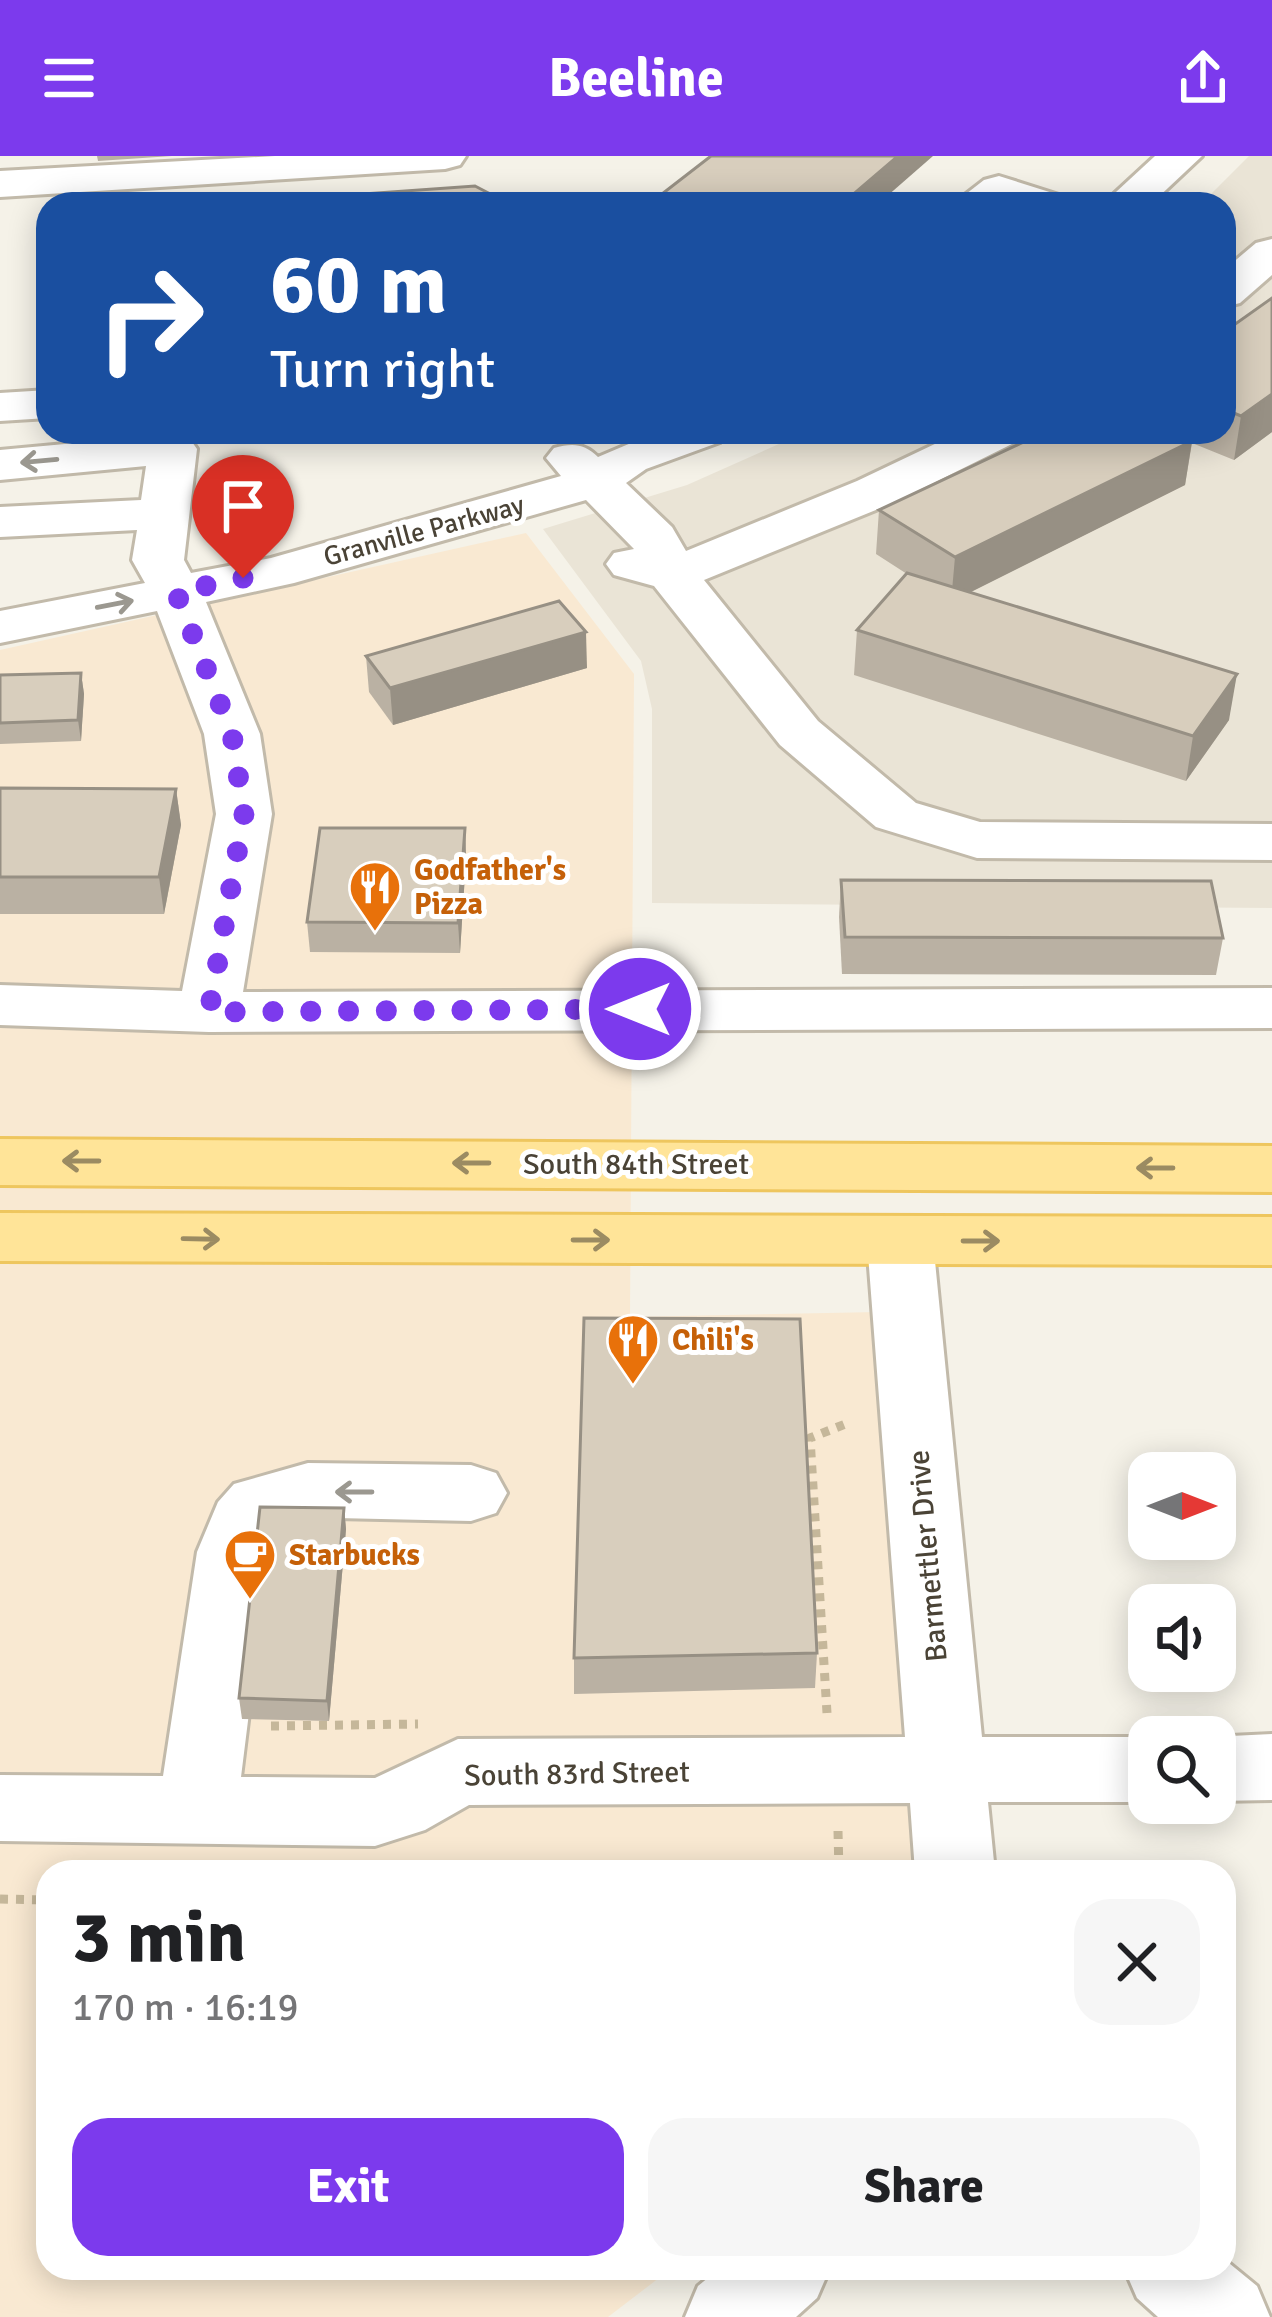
<!DOCTYPE html>
<meta charset="utf-8">
<style>
:root{--surface:#fff;--page:#f6f6f6;--text:#202124;--muted:#757577;--accent:#7c3aed}
body{margin:0;font-family:Signika,sans-serif;background:var(--page);color:var(--text);height:100vh;display:flex;flex-direction:column;font-size:45px;white-space:nowrap}
*{box-sizing:border-box;margin:0}
p{font-size:39px;color:var(--muted)}
.icon{flex:none;width:66px;height:66px;fill:none;stroke:currentColor;stroke-width:2;stroke-linecap:round;stroke-linejoin:round}
.map{position:relative;flex:1;overflow:hidden}
.panel{position:absolute;left:36px;top:1704px;width:1200px;height:420px;display:flex;flex-direction:column;background:var(--surface);border-radius:36px;box-shadow:0 6px 30px #0003}
.panel>*{flex:none}
.guide{position:absolute;left:36px;top:36px;width:1200px;height:252px;border-radius:36px;box-shadow:0 6px 30px #0003;background:#1a4fa0;color:#fff;overflow:hidden}
.needle{width:78px;rotate:90deg}
.buttons{position:absolute;left:1128px;top:1296px;display:grid;gap:24px}
.buttons a{display:grid;place-items:center;width:108px;height:108px;border-radius:24px;background:var(--surface);box-shadow:0 6px 30px #0003;font-size:60px}
.pin{position:absolute;display:grid;place-items:center;width:102px;height:102px;color:#fff;margin:-123px -51px;border-radius:50% 50% 50% 0;rotate:-45deg;box-shadow:0 0 12px #0007}
.pin .icon{rotate:45deg}
.me{position:absolute;width:132px;margin:-66px;rotate:270deg;stroke-linejoin:round;filter:drop-shadow(0 0 9px #0008)}
.turn{display:flex;align-items:center;gap:42px;height:252px;padding:0 36px;font-size:54px}
.turn .icon{width:156px;height:156px;stroke-width:2.5}
.turn b{display:block;font-size:84px;line-height:102px}
.round{display:grid;place-items:center;flex:none;width:126px;height:126px;border-radius:36px;background:var(--page)}
.headline{display:flex;align-items:center;justify-content:space-between;height:204px;padding:0 36px}
h1{font-size:72px;font-weight:700;line-height:90px}
.primary-button{display:flex;gap:24px;margin-top:auto;padding:24px 36px}
.primary-button a{flex:1;height:138px;border-radius:36px;background:var(--accent);color:#fff;font-size:48px;font-weight:700;line-height:138px;text-align:center}
.primary-button a+a{background:var(--page);color:var(--text)}
header{display:flex;justify-content:space-between;align-items:center;height:156px;padding:0 36px;background:var(--accent);color:#fff;font-size:54px;font-weight:700}
.map>svg:first-child{display:block}
.residential{fill:#eae4d6}
.commercial{fill:#f9e9d2}
.lines{fill:none;stroke-linecap:round;stroke-linejoin:round}
.minor-casing{stroke:#c2baaa;stroke-width:6}
.major-casing{stroke:#eec65e;stroke-width:6}
.path{stroke:#c5b79a;stroke-width:9;stroke-dasharray:8 8;stroke-linecap:butt}
.minor{fill:#fff;fill-rule:evenodd}
.major{fill:#ffe498;fill-rule:evenodd}
.wall{fill:#bab1a3}
.shaded-wall{fill:#979084}
.building{fill:#d8cebd;stroke:#979084;stroke-width:3}
.oneway{stroke:#9b9890}
.oneway2{stroke:#9b8b62}
.route{stroke:#7c3aed;stroke-width:21;stroke-dasharray:0 37.8}
.labels{text-anchor:middle;dominant-baseline:central;stroke-width:10;stroke-linejoin:round;paint-order:stroke}
.far-street-label{font-size:27px;fill:#4a4336;stroke:#fff}
.food-label{font-size:30px;font-weight:bold;fill:#c56008;stroke:#fff;text-anchor:start}
.street-label{font-size:30px;fill:#4a4336;stroke:#fff}
</style>
<header><svg class="icon" aria-label="menu" viewBox="0 0 24 24"><path d="M4 6h16M4 12h16M4 18h16"/></svg>Beeline<svg class="icon" aria-label="share" viewBox="0 0 24 24"><path d="M12 15V3M7 8l5-5 5 5M5 13v7h14v-7"/></svg></header>
<div class="map">
<svg width="1272" height="2161" viewBox="0 0 1272 2161">
<rect width="100%" height="100%" fill="#f5f2e8"/>
<path class="residential" d="M1249,0H1272V752L652,747V553L641,505L543,373L687,329L806,276H1224V48H1201Z"/>
<path class="commercial" d="M526,377L634,518L630,1161L879,1156L913,1716H48V2112H672L608,2161H0V494Z"/>
<g class="lines">
<g class="minor-casing">
<g id="minor">
<path d="M275,0H466L460,9L445,13L0,41V15Z"/>
<path d="M1155,0H1202L1151,48H1103Z"/>
<path d="M999,20L1059,39L1066,48H953L984,24Z"/>
<path d="M1272,83V119L1240,147L1224,151V114L1256,87Z"/>
<path d="M48,234V262L0,265V237Z"/>
<path d="M657,276H727L720,286L646,313L626,327L672,371L686,395L857,325L960,276H1023L1016,286L893,347L704,424L818,565L916,647L980,666L1272,668V704L977,702L876,671L780,589L654,430L614,419L606,408L614,397L634,393L586,344L294,427L206,446L260,578L272,658L243,836L1272,832V872L209,876L0,869V829L182,835L216,658L204,578L157,455L0,487V455L145,427L132,404L137,374L0,381V351L141,344L146,310L0,324V294L173,278L190,283L197,293L184,404L191,417L271,402L561,320L546,302L554,292C572,287 584,287 598,301Z"/>
<path d="M900,1061L923,1068L933,1085L982,1581H1151L1149,1646H988L995,1716H915L910,1647L469,1649L425,1674L375,1690L0,1685V1619L163,1620L197,1396L218,1346L234,1328L308,1307L471,1309L496,1317L507,1337L496,1357L471,1365L336,1362L289,1366L274,1379L269,1396L241,1621L375,1622L458,1583L905,1581L867,1085L877,1068Z"/>
<path d="M1272,1578V1644L1215,1645V1581H1210Z"/>
<path d="M1224,2103L1257,2130L1270,2161H1158L1137,2142L1124,2112H1224Z"/>
<path d="M720,2112H830L817,2142L796,2161H685L698,2130Z"/>
</g>
</g>
<g class="major-casing">
<g id="major">
<path d="M0,983L1272,990V1036L0,1029Z"/>
<path d="M0,1057L1272,1061V1109L0,1105Z"/>
</g>
</g>
<g class="path">
<path d="M827,1557L810,1282L848,1267"/>
<path d="M271,1570L418,1568"/>
<path d="M838,1675L839,1716"/>
<path d="M0,1743L48,1744"/>
</g>
<use href="#minor" class="minor"/>
<use href="#major" class="major"/>
</g>
<g class="wall">
<path d="M97,0H172L98,5Z"/>
<path d="M1272,142V276L1234,304L1192,287L1185,329L970,436L1229,564L1186,625L854,519L857,474L907,418L876,398L879,354L1045,276H1224V176Z"/>
<path d="M366,500L587,512L393,569L369,536Z"/>
<path d="M81,517L84,538L81,585L0,588V519Z"/>
<path d="M0,632L176,633L181,669L164,758H0Z"/>
<path d="M465,672L466,702L460,797L310,796L307,766Z"/>
<path d="M841,724L1223,782L1216,819L842,818L839,761Z"/>
<path d="M344,1352L346,1373L329,1565L242,1563L239,1542Z"/>
<path d="M817,1497L815,1532L574,1538V1502Z"/>
</g>
<g class="shaded-wall">
<path d="M898,0H933L878,48H842Z"/>
<path d="M1272,238V276L1234,304L1241,260Z"/>
<path d="M1192,285L1185,329L951,446L955,401Z"/>
<path d="M586,476L587,512L393,569L390,532Z"/>
<path d="M81,517L84,538L81,585L78,564Z"/>
<path d="M1237,518L1229,564L1186,625L1193,580Z"/>
<path d="M176,633L181,669L164,758L159,721Z"/>
<path d="M465,672L466,702L460,797L458,767Z"/>
<path d="M344,1352L346,1373L329,1565L327,1545Z"/>
</g>
<g class="building">
<path d="M711,0H898L842,48H649Z"/>
<path d="M475,30L498,42L482,48H224Z"/>
<path d="M1272,142V238L1241,260L1224,253V176Z"/>
<path d="M1045,276H1175L1192,285L955,401L879,354Z"/>
<path d="M907,417L1237,518L1193,580L857,474Z"/>
<path d="M559,445L586,476L390,532L366,500Z"/>
<path d="M81,517L78,564L0,567V519Z"/>
<path d="M0,632L176,633L159,721H0Z"/>
<path d="M320,672H465L458,767L307,766Z"/>
<path d="M841,724L1211,725L1223,782L845,781Z"/>
<path d="M584,1162L800,1163L817,1497L574,1502Z"/>
<path d="M260,1351L344,1352L327,1545L239,1542Z"/>
</g>
<defs><path id="oneway-shaft" d="M-6 0H5M1.5-3L5.5 0L1.5 3" fill="none" stroke-width="1.6" stroke-linecap="round" stroke-linejoin="round" transform="scale(3)"/></defs>
<g class="oneway">
<use href="#oneway-shaft" transform="translate(39 305) rotate(175)"/>
<use href="#oneway-shaft" transform="translate(115 448) rotate(-11)"/>
<use href="#oneway-shaft" transform="translate(354 1336) rotate(-180)"/>
</g>
<g class="oneway2">
<use href="#oneway-shaft" transform="translate(81 1005) rotate(180)"/>
<use href="#oneway-shaft" transform="translate(471 1007) rotate(-180)"/>
<use href="#oneway-shaft" transform="translate(1155 1012) rotate(-180)"/>
<use href="#oneway-shaft" transform="translate(201 1083) rotate(1)"/>
<use href="#oneway-shaft" transform="translate(591 1084)"/>
<use href="#oneway-shaft" transform="translate(981 1085)"/>
</g>
<g class="lines">
<path class="route" d="M243,422L176,436L232,578L244,658L209,856L640,853"/>
</g>
<defs>
<g id="restaurant-pin" transform="scale(2.7)"><path d="M0 17L-7.5 6A9.5 9.5 0 1 1 7.5 6Z" fill="#e8710a" stroke="#fff"/><path d="M-5-6h1v4h1v-4h1v4h1v-4h1v5L-1.5 .5V6h-2V.5L-5-1ZM5-6V6H3V1.5H1.5Q1.5-4 5-6Z" fill="#fff"/></g>
<g id="cafe-pin" transform="scale(2.7)"><path d="M0 17L-7.5 6A9.5 9.5 0 1 1 7.5 6Z" fill="#e8710a" stroke="#fff"/><path d="M-5.5-4.5H6V0H3Q3 3.5 0 3.5H-2.5Q-5.5 3.5-5.5 0ZM3-3.2v2h1.7v-2ZM-6 4.5H4V6H-6Z" fill="#fff"/></g>
</defs>
<g fill-rule="evenodd">
<use href="#restaurant-pin" x="375" y="731"/>
<use href="#restaurant-pin" x="633" y="1184"/>
<use href="#cafe-pin" x="250" y="1399"/>
</g>
<g class="labels">
<g class="far-street-label">
<text transform="translate(424 375) rotate(-15)">Granville Parkway</text>
</g>
<g class="food-label">
<text x="414" y="714">Godfather's<tspan x="414" dy="34">Pizza</tspan></text>
<text x="672" y="1184">Chili's</text>
<text x="289" y="1399">Starbucks</text>
</g>
<g class="street-label">
<text x="636" y="1008">South 84th Street</text>
<text transform="translate(928 1400) rotate(-95)">Barmettler Drive</text>
<text transform="translate(577 1618) rotate(-1)">South 83rd Street</text>
</g>
</g>
</svg>
<div class="buttons">
<a><svg class="needle" viewBox="-14 -14 28 28"><path d="M0-13l5 13h-10z" fill="#e53935"/><path d="M0 13l5-13h-10z" fill="#757577"/></svg></a>
<a><svg class="icon" aria-label="sound" viewBox="0 0 24 24"><path d="M4 9h4l5-4v14l-5-4H4zM17 9q2 3 0 6"/></svg></a>
<a><svg class="icon" aria-label="search" viewBox="0 0 24 24"><circle cx="10" cy="10" r="6"/><path d="M15 15l6 6"/></svg></a>
</div>
<div class="pin" style="left:243px;top:422px;background:#d93025"><svg class="icon" aria-label="arrive" viewBox="0 0 24 24"><path d="M6 21V4h12l-3 4 3 4H6"/></svg></div>
<svg class="me" style="left:640px;top:853px" viewBox="-20 -20 40 40"><circle r="17" fill="#7c3aed" stroke="#fff" stroke-width="3"/><path d="M0-11L8 9 0 5-8 9z" fill="#fff"/></svg>
<div class="guide">
<div class="turn"><svg class="icon" aria-label="right" viewBox="0 0 24 24"><path d="M7 20v-9h11M14 6l5 5-5 5"/></svg><div><b>60 m</b>Turn right</div></div>
</div>
<section class="panel">
<div class="headline"><div><h1>3 min</h1><p>170 m · 16:19</p></div><a class="round"><svg class="icon" aria-label="close" viewBox="0 0 24 24"><path d="M6 6l12 12M18 6L6 18"/></svg></a></div>
<div class="primary-button"><a>Exit</a><a>Share</a></div>
</section>
</div>
